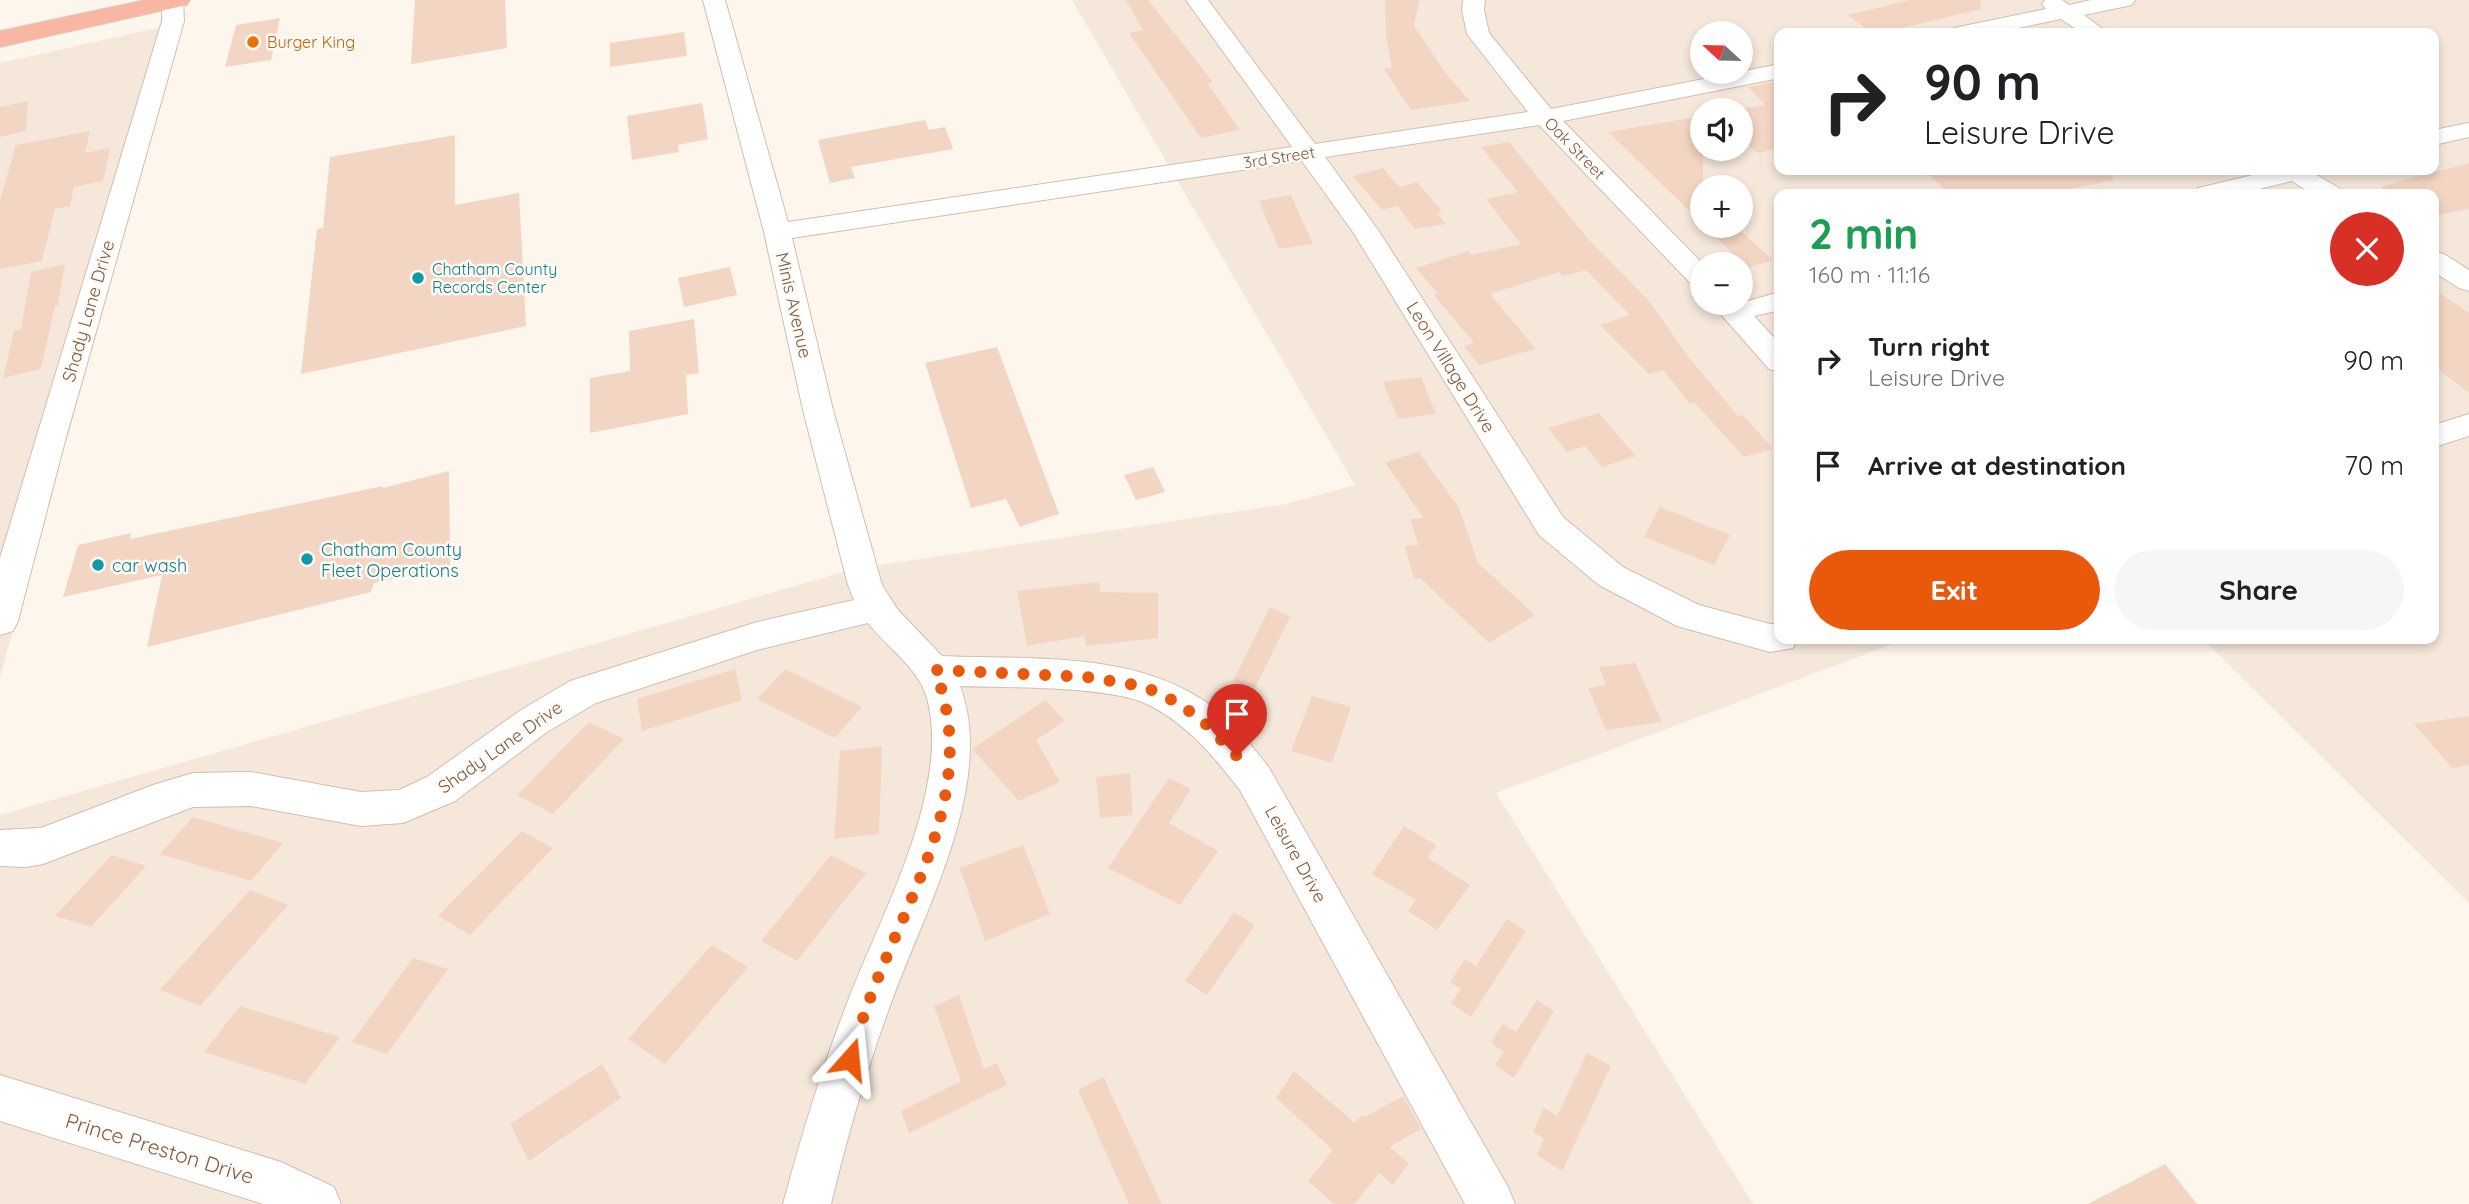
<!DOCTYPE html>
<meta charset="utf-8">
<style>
:root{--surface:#fff;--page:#f6f6f6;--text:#202124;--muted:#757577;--accent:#ea580c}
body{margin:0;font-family:Quicksand,sans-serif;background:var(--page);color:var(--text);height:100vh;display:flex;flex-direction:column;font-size:26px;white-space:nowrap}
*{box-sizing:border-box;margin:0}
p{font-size:23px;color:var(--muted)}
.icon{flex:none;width:38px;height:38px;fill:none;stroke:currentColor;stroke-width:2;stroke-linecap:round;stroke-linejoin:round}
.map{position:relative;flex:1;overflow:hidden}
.panel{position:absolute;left:1774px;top:189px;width:665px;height:455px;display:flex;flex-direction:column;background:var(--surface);border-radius:14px;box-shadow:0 4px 10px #0003}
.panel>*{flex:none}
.top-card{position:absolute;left:1774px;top:28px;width:665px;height:147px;border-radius:14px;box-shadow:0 4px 10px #0003;background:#fff;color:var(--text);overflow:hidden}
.needle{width:46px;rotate:292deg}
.buttons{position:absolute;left:1690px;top:21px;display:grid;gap:14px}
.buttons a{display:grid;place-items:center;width:63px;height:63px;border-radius:50%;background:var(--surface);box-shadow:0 4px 10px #0003;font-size:35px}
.pin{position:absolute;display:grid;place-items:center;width:60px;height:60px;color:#fff;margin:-72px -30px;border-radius:50% 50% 50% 0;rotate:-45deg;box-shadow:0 0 7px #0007}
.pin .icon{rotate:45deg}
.me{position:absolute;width:77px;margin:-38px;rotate:18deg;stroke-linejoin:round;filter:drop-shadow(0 0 5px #0008)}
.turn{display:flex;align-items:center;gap:24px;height:147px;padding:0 35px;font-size:32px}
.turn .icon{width:91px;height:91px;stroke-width:2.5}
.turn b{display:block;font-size:49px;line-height:60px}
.round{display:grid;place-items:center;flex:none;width:74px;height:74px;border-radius:37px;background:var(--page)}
.overview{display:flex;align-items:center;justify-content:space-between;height:119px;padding:0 35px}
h1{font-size:42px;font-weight:700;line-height:52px;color:#1e9e55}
.primary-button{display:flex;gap:14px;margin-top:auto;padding:14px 35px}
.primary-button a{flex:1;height:80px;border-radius:42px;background:var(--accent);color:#fff;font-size:28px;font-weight:700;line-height:80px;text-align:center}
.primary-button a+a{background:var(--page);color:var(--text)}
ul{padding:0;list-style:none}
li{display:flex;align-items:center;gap:21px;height:105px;padding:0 35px}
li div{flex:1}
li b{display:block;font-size:26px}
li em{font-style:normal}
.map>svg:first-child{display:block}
.residential{fill:#f5e8da;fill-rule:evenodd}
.building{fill:#f3d5c3}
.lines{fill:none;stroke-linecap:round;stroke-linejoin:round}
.minor-casing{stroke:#d1beb0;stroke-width:2}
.highway-casing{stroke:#dad1cd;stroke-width:2}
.minor{fill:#fff;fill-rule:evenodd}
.highway{fill:#f7b7a3;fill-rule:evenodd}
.route{stroke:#ea580c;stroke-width:12;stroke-dasharray:0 21.6}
.food-dot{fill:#e8710a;stroke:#fffaf3;stroke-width:2.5}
.culture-dot{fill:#0f9aa8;stroke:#fffaf3;stroke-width:2.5}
.labels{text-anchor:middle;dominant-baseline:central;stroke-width:5;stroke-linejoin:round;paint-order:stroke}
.far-food-label{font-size:16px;fill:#c56008;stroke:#fffaf3;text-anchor:start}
.far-street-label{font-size:16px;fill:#7a5c4d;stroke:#fffaf3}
.far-culture-label{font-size:16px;fill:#0d838f;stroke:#fffaf3;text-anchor:start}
.street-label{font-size:18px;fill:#7a5c4d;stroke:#fffaf3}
.culture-label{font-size:18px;fill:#0d838f;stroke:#fffaf3;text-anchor:start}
.near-street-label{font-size:21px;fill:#7a5c4d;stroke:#fffaf3}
</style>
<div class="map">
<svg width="2469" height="1204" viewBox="0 0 2469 1204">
<rect width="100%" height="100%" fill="#fdf6ec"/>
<g class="residential">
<path d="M1072,0H2469V903L2203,639H2434V194H1780V639H1906L1496,793L1753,1204H0V815L854,569L1286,504L1355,485ZM1703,33H1741V72H1703ZM1780,33H2434V170H1780ZM1703,110H1741V149H1703ZM1703,187H1741V226H1703ZM1703,264H1741V303H1703Z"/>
<path d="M184,22L140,179L0,677V63Z"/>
</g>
<g class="building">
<path d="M415,0H505L507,48L411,64Z"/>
<path d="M1126,0H1148L1213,82L1207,83L1240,130L1201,138L1129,33L1143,30Z"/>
<path d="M1385,0H1419L1414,26L1446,74L1470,101L1411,110L1384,69L1392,68L1386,36Z"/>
<path d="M1911,0H1980L1981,9L1881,33H1873L1847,15Z"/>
<path d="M280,18L271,60L225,67L236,25Z"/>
<path d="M684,32L687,56L610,67V43Z"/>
<path d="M1780,81V148L1758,153L1741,139V110H1734L1765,105L1748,87Z"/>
<path d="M28,101L26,131L0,137V107Z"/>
<path d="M702,103L708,139L678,145L679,152L632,160L627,116Z"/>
<path d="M1703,116V224L1608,132Z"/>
<path d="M925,120L929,130L945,127L953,149L851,167L855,178L830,183L818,140Z"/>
<path d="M90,131L85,153L110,148L103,181L74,187L70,206L55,209L42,261L0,269V200L16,145Z"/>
<path d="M455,135V205L519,193L526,326L301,374L317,229L323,228L330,157Z"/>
<path d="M1509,142L1589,240L1651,303L1686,354L1739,417L1743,415L1773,449L1744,457L1695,403L1690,404L1663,370L1649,374L1600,325L1630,315L1586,270L1562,276L1559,272L1490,294L1536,349L1479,365L1464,346L1474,343L1434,295L1438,294L1416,268L1468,251L1471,255L1521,244L1486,199L1518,192L1481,147Z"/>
<path d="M2469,163V209L2434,216V194H2383L2382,186Z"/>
<path d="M1383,168L1399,187L1417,182L1442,211L1437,213L1446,224L1415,229L1397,206L1382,210L1353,176Z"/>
<path d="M1925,170H2112L2113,180L2047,194H1949Z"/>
<path d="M1291,195L1313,244L1279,249L1259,201Z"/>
<path d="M1705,226H1735L1773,260L1747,268Z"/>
<path d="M65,264L58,305L55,306L41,369L3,378L14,331L21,329L31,272Z"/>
<path d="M730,267L737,295L684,307L678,278Z"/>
<path d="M2434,289L2469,313V393L2434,366Z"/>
<path d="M694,319L699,373L686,375L688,414L590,433V378L630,371L629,331Z"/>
<path d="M997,347L1059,514L1020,527L1006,499L971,508L925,363Z"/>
<path d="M1421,377L1436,414L1398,419L1383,382Z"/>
<path d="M1599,413L1614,431L1636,456L1602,467L1585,446L1567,452L1548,428Z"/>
<path d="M1419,452L1459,508L1478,563L1535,615L1489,643L1420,578L1414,579L1405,546L1418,545L1410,519L1423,518L1385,462Z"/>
<path d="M1153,467L1165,492L1136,500L1124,475Z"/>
<path d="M449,471L450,565L374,583L371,592L147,647L162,575L63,597L78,545L131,533L130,539L383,486V488Z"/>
<path d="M1660,507L1730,535L1714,565L1644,537Z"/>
<path d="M1099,582L1100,592L1158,593V638L1086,646L1085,636L1027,646L1017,591Z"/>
<path d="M1270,607L1290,617L1255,688L1233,681Z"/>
<path d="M1635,663L1662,722L1606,730L1588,688L1606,685L1599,667Z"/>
<path d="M735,669L742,700L642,731L637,699Z"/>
<path d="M785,669L862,707L835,738L757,699Z"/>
<path d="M1312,696L1351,707L1332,763L1291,751Z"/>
<path d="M1045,700L1065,721L1036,740L1060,782L1019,801L972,749Z"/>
<path d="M2469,716V765L2452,768L2414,724Z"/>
<path d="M589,722L624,739L553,814L517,795Z"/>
<path d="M882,746L879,834L834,839L840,751Z"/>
<path d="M1130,773L1133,815L1100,818L1096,777Z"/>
<path d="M1169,778L1191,789L1169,823L1218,851L1180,905L1108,868Z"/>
<path d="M193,817L283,843L251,881L160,854Z"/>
<path d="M1404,826L1436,845L1428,858L1470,885L1437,930L1408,911L1416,900L1372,874Z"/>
<path d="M522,831L553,848L470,935L438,916Z"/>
<path d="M1023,845L1050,914L985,941L960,868Z"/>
<path d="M112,855L146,866L91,927L55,916Z"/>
<path d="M831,855L866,873L797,961L761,941Z"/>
<path d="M250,890L288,905L200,1006L160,990Z"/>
<path d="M1234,912L1255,925L1207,995L1185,981Z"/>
<path d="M1507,919L1526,931L1471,1017L1451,1003L1461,989L1450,982L1465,959L1476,966Z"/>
<path d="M712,945L748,967L665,1064L628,1039Z"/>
<path d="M413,958L448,969L387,1054L352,1042Z"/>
<path d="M959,995L984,1069L997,1063L1007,1085L909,1133L901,1111L961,1081L934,1006Z"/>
<path d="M1537,1000L1554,1011L1514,1078L1495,1065L1504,1052L1491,1043L1503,1024L1516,1032Z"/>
<path d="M240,1006L340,1037L305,1084L204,1052Z"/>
<path d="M1587,1053L1611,1066L1562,1171L1537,1155L1544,1139L1533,1132L1544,1108L1557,1116Z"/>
<path d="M602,1064L621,1098L529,1161L510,1124Z"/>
<path d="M1294,1071L1355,1123L1362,1115L1365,1117L1403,1096L1421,1129L1389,1147L1409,1163L1393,1185L1379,1173L1354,1204H1334L1308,1181L1333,1150L1276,1098Z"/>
<path d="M1104,1077L1111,1094L1162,1204H1129L1078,1090Z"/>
<path d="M2165,1164L2197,1204H2088Z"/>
</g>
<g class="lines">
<g class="minor-casing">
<g id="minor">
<path d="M183,0L184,21L65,441L18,621L13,631L0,635V558L162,21V1Z"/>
<path d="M703,0H725L788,222L1292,147L1186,0H1208L1315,144L1528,112L1467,34L1462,10L1463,0H1485L1484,10L1489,33L1551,109L1780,64V78L1563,121L1703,264V289L1693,286L1539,125L1325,157L1378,230L1563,517L1623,567L1699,605L1770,624H1780V639H1797L1793,648L1770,652L1677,626L1599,585L1539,535L1353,232L1302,161L792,238L833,410L882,585L898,610L942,656C1033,660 1136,650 1213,707C1235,723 1251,746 1268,766L1508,1187L1515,1204H1465L1240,790C1214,757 1189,726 1151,706C1113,685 1006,688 960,686C997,783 922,915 890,1006C866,1071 847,1137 831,1204H783C801,1137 821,1071 846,1006C878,920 952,791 927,698C918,667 887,648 868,623L757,650L596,703L547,732L455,801L403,823L361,826L251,806L193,807L43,864L26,867L0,866V830L41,828L153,785L193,773L251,772L361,792L399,790L427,777L521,710L570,681L757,622L854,600L848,585L803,410L764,232Z"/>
<path d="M2045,0H2062L2069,5L2091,0H2135L2132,5L2084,15L2108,33H2082L2061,19L1994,33H1951L1954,28L2046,9L2042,4Z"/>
<path d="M2469,123V137L2434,145V130Z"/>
<path d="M2274,170H2318L2315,174L2339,188L2343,194H2312L2292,181L2238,194H2194L2198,188Z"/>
<path d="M2434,252L2444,254L2469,270V291L2459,288L2434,272Z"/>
<path d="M1780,292V310L1754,316L1780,344V372L1769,369L1711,303H1741Z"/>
<path d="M2469,414V436L2434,447V425Z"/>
<path d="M0,1075L281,1162L334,1187L341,1204H263L0,1121Z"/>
</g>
</g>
<g class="highway-casing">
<path id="highway" d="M145,0H190L187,5L178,7L0,47V31Z"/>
</g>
<use href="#minor" class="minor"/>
<use href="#highway" class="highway"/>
</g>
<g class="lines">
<path class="route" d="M850,1059C859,1030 868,1001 880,973C920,874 977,779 935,670L1086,677L1142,686L1164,695L1200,718L1237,756"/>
</g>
<circle class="food-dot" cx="253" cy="42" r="7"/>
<g class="culture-dot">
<circle cx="418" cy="278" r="7"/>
<circle cx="307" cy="559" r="7"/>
<circle cx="98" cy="565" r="7"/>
</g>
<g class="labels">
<g class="far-food-label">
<text x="267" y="42">Burger King</text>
</g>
<g class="far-street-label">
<text transform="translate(1575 148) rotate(46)">Oak Street</text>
<text transform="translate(1279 157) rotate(-9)">3rd Street</text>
</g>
<g class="far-culture-label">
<text x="432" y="269">Chatham County<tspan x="432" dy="18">Records Center</tspan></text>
</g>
<g class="street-label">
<text transform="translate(794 305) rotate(77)">Minis Avenue</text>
<text transform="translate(88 311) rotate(-74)">Shady Lane Drive</text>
<text transform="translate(1451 367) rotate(58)">Leon Village Drive</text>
<text transform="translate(500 747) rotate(-35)">Shady Lane Drive</text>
<text transform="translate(1296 854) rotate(61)">Leisure Drive</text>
</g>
<g class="culture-label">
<text x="321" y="549">Chatham County<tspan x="321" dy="21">Fleet Operations</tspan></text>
<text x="112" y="565">car wash</text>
</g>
<g class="near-street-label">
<text transform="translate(160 1148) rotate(17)">Prince Preston Drive</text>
</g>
</g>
</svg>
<div class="buttons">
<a><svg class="needle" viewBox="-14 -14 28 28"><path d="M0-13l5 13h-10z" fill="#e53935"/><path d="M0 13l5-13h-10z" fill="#757577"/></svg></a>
<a><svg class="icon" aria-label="sound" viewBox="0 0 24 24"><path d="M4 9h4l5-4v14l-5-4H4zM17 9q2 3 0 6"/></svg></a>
<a>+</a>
<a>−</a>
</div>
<div class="pin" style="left:1237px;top:756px;background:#d93025"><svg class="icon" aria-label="arrive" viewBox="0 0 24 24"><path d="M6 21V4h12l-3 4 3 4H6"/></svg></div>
<svg class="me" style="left:850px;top:1059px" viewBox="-20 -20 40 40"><path d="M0-17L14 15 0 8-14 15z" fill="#ea580c" stroke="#fff" stroke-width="4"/></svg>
<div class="top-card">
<div class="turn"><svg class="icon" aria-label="right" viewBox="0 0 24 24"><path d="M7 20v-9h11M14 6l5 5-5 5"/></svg><div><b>90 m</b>Leisure Drive</div></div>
</div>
<section class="panel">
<div class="overview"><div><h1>2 min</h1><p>160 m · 11:16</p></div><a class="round" style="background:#d93025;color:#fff"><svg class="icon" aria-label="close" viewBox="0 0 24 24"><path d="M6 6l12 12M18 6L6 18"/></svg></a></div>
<ul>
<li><svg class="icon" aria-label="right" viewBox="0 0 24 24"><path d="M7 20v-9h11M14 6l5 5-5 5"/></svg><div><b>Turn right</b><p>Leisure Drive</p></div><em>90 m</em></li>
<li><svg class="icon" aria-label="arrive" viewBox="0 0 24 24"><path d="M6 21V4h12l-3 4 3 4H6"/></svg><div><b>Arrive at destination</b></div><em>70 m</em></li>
</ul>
<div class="primary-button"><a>Exit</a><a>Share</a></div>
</section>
</div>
